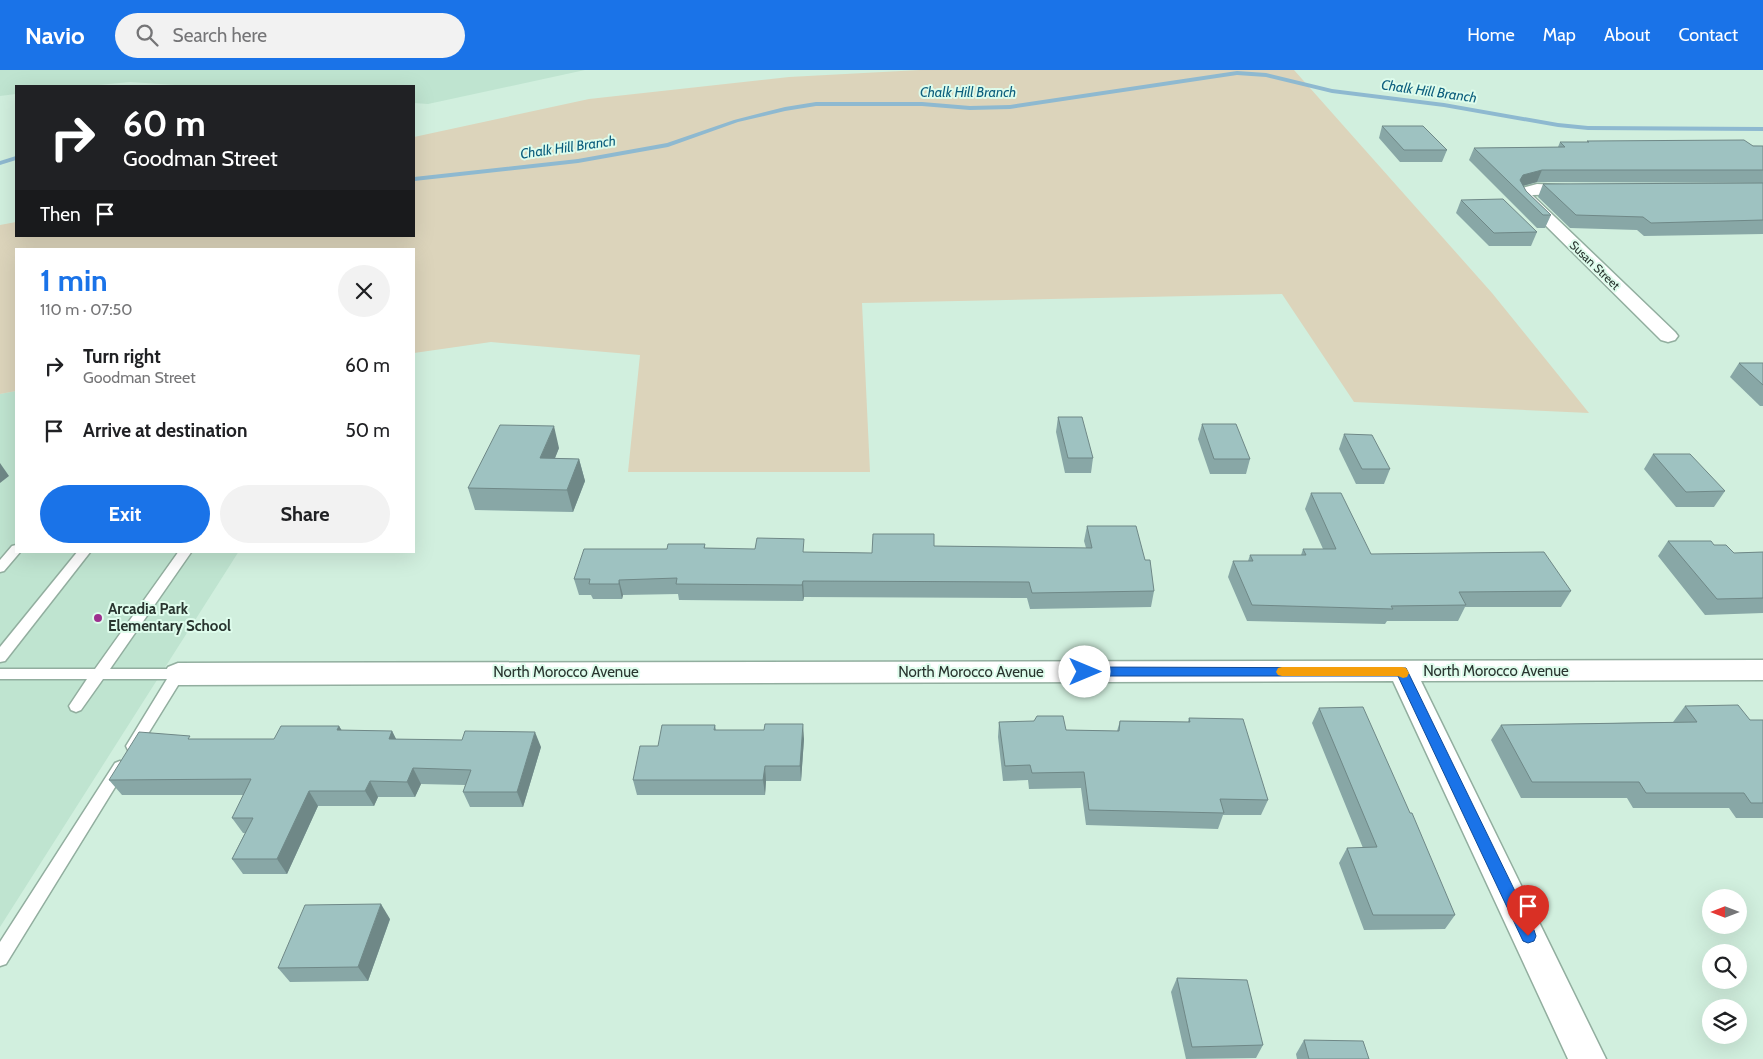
<!DOCTYPE html>
<meta charset="utf-8">
<style>
:root{--surface:#fff;--page:#f2f2f2;--text:#202124;--muted:#757577;--accent:#1a73e8}
body{margin:0;font-family:Cabin,sans-serif;background:var(--page);color:var(--text);height:100vh;display:flex;flex-direction:column;font-size:19px;white-space:nowrap}
*{box-sizing:border-box;margin:0}
p{font-size:16px;color:var(--muted)}
.icon{flex:none;width:28px;height:28px;fill:none;stroke:currentColor;stroke-width:2;stroke-linecap:round;stroke-linejoin:round}
.map{position:relative;flex:1;overflow:hidden}
.drawer{position:absolute;left:15px;top:178px;width:400px;height:305px;display:flex;flex-direction:column;background:var(--surface);border-radius:0px;box-shadow:0 5px 20px #0002}
.drawer>*{flex:none}
.top-card{position:absolute;left:15px;top:15px;width:400px;height:152px;border-radius:0px;box-shadow:0 5px 20px #0002;background:#202124;color:#fff;overflow:hidden}
.needle{width:32px;rotate:270deg}
.fabs{position:absolute;left:1702px;top:819px;display:grid;gap:10px}
.fabs a{display:grid;place-items:center;width:45px;height:45px;border-radius:50%;background:var(--surface);box-shadow:0 5px 20px #0002;font-size:25px}
.pin{position:absolute;display:grid;place-items:center;width:42px;height:42px;color:#fff;margin:-51px -21px;border-radius:50% 50% 50% 0;rotate:-45deg;box-shadow:0 0 5px #0007}
.pin .icon{rotate:45deg}
.me{position:absolute;width:55px;margin:-28px;rotate:90deg;stroke-linejoin:round;filter:drop-shadow(0 0 4px #0008)}
.turn{display:flex;align-items:center;gap:18px;height:105px;padding:0 25px;font-size:22px}
.turn .icon{width:65px;height:65px;stroke-width:2.5}
.turn b{display:block;font-size:35px;line-height:42px}
.then{display:flex;align-items:center;height:48px;padding:0 25px;background:#0003;gap:10px;font-size:19px}
.round{display:grid;place-items:center;flex:none;width:52px;height:52px;border-radius:26px;background:var(--page)}
.summary{display:flex;align-items:center;justify-content:space-between;height:85px;padding:0 25px}
h1{font-size:30px;font-weight:700;line-height:38px;color:var(--accent)}
.action{display:flex;gap:10px;margin-top:auto;padding:10px 25px}
.action a{flex:1;height:58px;border-radius:30px;background:var(--accent);color:#fff;font-size:20px;font-weight:700;line-height:58px;text-align:center}
.action a+a{background:var(--page);color:var(--text)}
ul{padding:0;list-style:none}
li{display:flex;align-items:center;gap:15px;height:65px;padding:0 25px}
li div{flex:1}
li b{display:block;font-size:19px}
li em{font-style:normal}
header{display:flex;align-items:center;gap:30px;box-sizing:border-box;height:70px;padding:0 25px;background:var(--accent);color:#fff}
header strong{font-size:24px}
nav{display:flex;gap:28px;margin-inline-start:auto;font-size:18px}
.search{width:350px;height:45px;background:var(--page);display:flex;align-items:center;gap:12px;box-sizing:border-box;padding:0 18px;border-radius:28px;color:var(--muted);font-size:19px}
.map>svg:first-child{display:block}
.built{fill:#bfe4d0}
.green{fill:#dcd4bb}
.lines{fill:none;stroke-linecap:round;stroke-linejoin:round}
.stream{fill:#8eb9d0;fill-rule:evenodd}
.service-casing{stroke:#92ae9f;stroke-width:3}
.minor-casing{stroke:#92ae9f;stroke-width:3}
.service{fill:#fff;fill-rule:evenodd}
.minor{fill:#fff;fill-rule:evenodd}
.wall{fill:#88a7a6}
.shaded-wall{fill:#6f8887}
.building{fill:#9ec2c1;stroke:#6f8887}
.route{fill:#1a73e8;stroke:#114b97}
.slow{fill:#f59e0b}
.poi-dot{fill:#9e308f;stroke:#defcec;stroke-width:2}
.labels{text-anchor:middle;dominant-baseline:central;stroke-width:4;stroke-linejoin:round;paint-order:stroke}
.far-street-label{font-size:12px;fill:#29352f;stroke:#defcec}
.far-water-label{font-size:14px;font-style:italic;fill:#0c5e7d;stroke:#defcec}
.poi-label{font-size:15px;font-weight:bold;fill:#29352f;stroke:#defcec;text-anchor:start}
.street-label{font-size:15px;fill:#29352f;stroke:#defcec}
</style>
<header>
<strong>Navio</strong>
<div class="search"><svg class="icon" aria-label="search" viewBox="0 0 24 24"><circle cx="10" cy="10" r="6"/><path d="M15 15l6 6"/></svg>Search here</div>
<nav><a>Home</a><a>Map</a><a>About</a><a>Contact</a></nav>
</header>
<div class="map">
<svg width="1763" height="989" viewBox="0 0 1763 989">
<rect width="100%" height="100%" fill="#d1efde"/>
<g class="built">
<path d="M0,0H585L428,34L414,33V16H190L130,12L88,16H16V24L0,26Z"/>
<path d="M16,321V481H239L0,857V324Z"/>
</g>
<path class="green" d="M920,0H1294L1492,223L1589,343L1354,332L1282,224L862,233L870,402H628L640,285L491,272L414,283V179H16V321L0,324V155L16,152V166H414V67L589,29L789,7Z"/>
<g class="lines">
<g class="stream">
<path d="M1237,1L1266,3L1332,19L1444,33L1558,53L1588,56L1763,57V61L1588,60L1558,57L1444,37L1332,23L1266,7L1237,5L1010,39L970,40L922,36H816L785,41L738,52L668,77L578,93L414,111V107L578,89L667,73L734,50L785,37L816,32H922L970,36L1010,35Z"/>
<path d="M16,86V90L0,95V91Z"/>
</g>
<g class="service-casing">
<g id="service">
<path d="M16,475V481H21L4,501L0,502V490L12,476Z"/>
<path d="M78,481H91L5,591L0,592V577Z"/>
<path d="M179,481H192L110,599H178L183,600L185,604L138,680L133,682L128,680L126,676L167,609H103L81,640L76,642L71,640L69,636L87,609H0V599H95Z"/>
<path d="M120,691L125,693L128,697L125,701L6,894L0,896V872L115,693Z"/>
</g>
</g>
<g class="minor-casing">
<g id="minor">
<path d="M1537,114L1581,116L1584,119L1581,122L1576,124L1532,125L1675,262L1678,266L1675,270L1668,272L1661,270L1516,126L1518,119Z"/>
<path d="M1763,590V610L1421,611L1606,989H1568L1393,611L178,615L168,611L164,604L168,597L178,593Z"/>
</g>
</g>
<use href="#service" class="service"/>
<use href="#minor" class="minor"/>
</g>
<g class="wall">
<path d="M1382,56L1447,80L1442,92H1400L1379,68Z"/>
<path d="M1587,71L1763,76V113L1537,112L1523,116L1526,121L1551,145L1545,158H1537L1469,90L1474,78L1558,77L1560,72H1587Z"/>
<path d="M1763,113V164L1644,166L1637,160L1570,158L1538,127L1543,114Z"/>
<path d="M1461,130L1537,162L1531,176H1489L1456,143Z"/>
<path d="M1739,293H1763V336H1760L1730,307Z"/>
<path d="M1058,347L1093,388L1091,403H1065L1056,362Z"/>
<path d="M1202,354L1250,389L1246,404H1210L1198,369Z"/>
<path d="M1344,364L1390,399L1384,414H1356L1339,379Z"/>
<path d="M559,378L555,388L579,389L585,411L573,442L475,440L468,418Z"/>
<path d="M1653,384L1725,421L1714,437H1676L1644,399Z"/>
<path d="M1311,423L1371,484L1571,521L1561,537H1465L1458,551H1387L1385,554L1247,551L1228,507L1233,491H1248L1250,485H1301L1303,479H1323L1305,439Z"/>
<path d="M1087,456L1154,521L1151,537L1030,539L1027,528L804,527L803,531L679,530L678,524L623,525L622,529H593L591,525H579L574,509L667,479L705,474V478L805,482L872,483L934,476L1086,478L1084,471Z"/>
<path d="M1668,471L1714,475L1734,483L1763,482V543L1705,545L1658,486Z"/>
<path d="M1685,636L1750,650H1763V748H1736L1729,738H1633L1627,728H1521L1491,670L1501,655L1673,652Z"/>
<path d="M1319,638L1455,845L1445,859L1364,860L1339,793L1347,778H1363L1312,653Z"/>
<path d="M1189,648L1268,730L1261,745H1223L1218,759L1086,755L1081,718L1029,719L1028,710L1003,711L998,667L999,652L1066,660L1117,661L1120,651L1188,652Z"/>
<path d="M715,655L716,660L804,669L801,711H766L765,725H637L633,710L658,676Z"/>
<path d="M339,656L342,661H392L396,669L541,677L523,737H470L463,722L465,715L421,714L415,727H378L374,736H318L287,804H243L232,789L245,763H243L232,748L244,725H122L109,710L193,669H274Z"/>
<path d="M390,849L368,911L290,912L278,898Z"/>
<path d="M1177,908L1263,975L1256,988L1186,989L1171,922Z"/>
<path d="M1304,970L1369,989H1297L1296,984Z"/>
</g>
<g class="shaded-wall">
<path d="M1542,100L1537,112L1518,117L1520,110L1523,105Z"/>
<path d="M554,356L559,378L546,410L540,388Z"/>
<path d="M579,389L585,411L573,442L567,420Z"/>
<path d="M0,393L9,406L0,413Z"/>
<path d="M619,510L623,525L622,529L619,514Z"/>
<path d="M803,511L804,527L803,531L802,515Z"/>
<path d="M803,654L804,669L801,711L800,696Z"/>
<path d="M339,656L348,671L337,660Z"/>
<path d="M392,661L400,677L389,669Z"/>
<path d="M535,662L541,677L523,737L517,722Z"/>
<path d="M765,696L766,711L765,725L763,710Z"/>
<path d="M413,698L421,714L415,727L407,712Z"/>
<path d="M370,711L378,727L374,736L365,721Z"/>
<path d="M309,721L318,736L287,804L277,789Z"/>
<path d="M381,834L390,849L368,911L358,897Z"/>
</g>
<g class="building">
<path d="M1382,56H1423L1447,80H1404Z"/>
<path d="M1744,70L1753,76H1763V100H1542L1523,105L1520,110L1526,121L1551,145H1543L1474,78L1565,77L1560,72H1589L1587,71Z"/>
<path d="M1763,113V150L1651,153L1643,147L1576,145L1543,114Z"/>
<path d="M1503,129L1537,162L1494,163L1461,130Z"/>
<path d="M1739,293H1763V315Z"/>
<path d="M1058,347H1082L1093,388H1068Z"/>
<path d="M1202,354H1236L1250,389H1214Z"/>
<path d="M500,355L554,356L540,388L579,389L567,420L468,418Z"/>
<path d="M1344,364L1372,365L1390,399H1362Z"/>
<path d="M1653,384H1690L1725,421L1686,422Z"/>
<path d="M1311,423H1341L1371,484L1544,482L1571,521L1459,522L1466,535L1391,536L1393,539L1252,535L1233,491H1253L1250,485H1306L1303,479H1336Z"/>
<path d="M1087,456H1136L1145,490H1150L1154,521L1032,523L1029,512L803,511L802,515L676,514L677,508L619,510V514H589L590,509H574L584,479H667L668,474H705L704,478L755,479L757,468L804,469L803,482L872,483L873,464H934V476L1092,478Z"/>
<path d="M1668,471H1711L1714,475H1726L1734,483L1763,482V528L1717,529Z"/>
<path d="M1738,635L1750,650H1763V733H1751L1744,723H1646L1639,712H1532L1501,655L1697,652L1685,636Z"/>
<path d="M1363,637L1410,743H1412L1455,845H1373L1347,778L1377,777L1319,638Z"/>
<path d="M1037,646H1063L1066,660L1119,661L1120,651L1190,652L1189,648L1243,649L1268,730L1220,729L1224,743L1089,740L1084,702L1032,703L1030,695L1005,696L999,652L1034,651Z"/>
<path d="M765,654H803L800,696H765L763,710H633L640,676H658L662,655H715L714,660H764Z"/>
<path d="M281,656H339L337,660L392,661L389,669L462,670L465,661L535,662L517,722H463L471,700L413,698L407,712L370,711L365,721H309L277,789H232L253,748H232L251,709L109,710L139,662L190,666L188,669H274Z"/>
<path d="M381,834L358,897L278,898L305,835Z"/>
<path d="M1177,908L1247,910L1263,975L1192,977Z"/>
<path d="M1304,970L1363,971L1369,989H1309Z"/>
</g>
<path class="route" d="M1085,597L1406,598L1534,860L1536,866L1534,871L1528,873L1523,871L1398,606H1085L1081,605L1079,602L1081,598Z"/>
<path class="slow" d="M1282,597H1402L1406,598L1409,603L1407,607L1403,608L1398,606H1282L1278,605L1276,602L1278,598Z"/>
<circle class="poi-dot" cx="98" cy="548" r="5"/>
<g class="labels">
<g class="far-street-label">
<text transform="translate(1595 195) rotate(44)">Susan Street</text>
</g>
<g class="far-water-label">
<text transform="translate(1429 21) rotate(8)">Chalk Hill Branch</text>
<text x="968" y="22">Chalk Hill Branch</text>
<text transform="translate(568 77) rotate(-8)">Chalk Hill Branch</text>
</g>
<g class="poi-label">
<text x="108" y="539">Arcadia Park<tspan x="108" dy="17">Elementary School</tspan></text>
</g>
<g class="street-label">
<text x="1496" y="601">North Morocco Avenue</text>
<text x="566" y="602">North Morocco Avenue</text>
<text x="971" y="602">North Morocco Avenue</text>
</g>
</g>
</svg>
<div class="fabs">
<a><svg class="needle" viewBox="-14 -14 28 28"><path d="M0-13l5 13h-10z" fill="#e53935"/><path d="M0 13l5-13h-10z" fill="#757577"/></svg></a>
<a><svg class="icon" aria-label="search" viewBox="0 0 24 24"><circle cx="10" cy="10" r="6"/><path d="M15 15l6 6"/></svg></a>
<a><svg class="icon" aria-label="layers" viewBox="0 0 24 24"><path d="M12 4l9 5-9 5-9-5zM3 14l9 5 9-5"/></svg></a>
</div>
<div class="pin" style="left:1528px;top:866px;background:#d93025"><svg class="icon" aria-label="arrive" viewBox="0 0 24 24"><path d="M6 21V4h12l-3 4 3 4H6"/></svg></div>
<svg class="me" style="left:1085px;top:602px" viewBox="-20 -20 40 40"><circle r="19" fill="#fff"/><path d="M0-13L10 11 0 6-10 11z" fill="#1a73e8"/></svg>
<div class="top-card">
<div class="turn"><svg class="icon" aria-label="right" viewBox="0 0 24 24"><path d="M7 20v-9h11M14 6l5 5-5 5"/></svg><div><b>60 m</b>Goodman Street</div></div>
<div class="then">Then<svg class="icon" aria-label="arrive" viewBox="0 0 24 24"><path d="M6 21V4h12l-3 4 3 4H6"/></svg></div>
</div>
<section class="drawer">
<div class="summary"><div><h1>1 min</h1><p>110 m · 07:50</p></div><a class="round"><svg class="icon" aria-label="close" viewBox="0 0 24 24"><path d="M6 6l12 12M18 6L6 18"/></svg></a></div>
<ul>
<li><svg class="icon" aria-label="right" viewBox="0 0 24 24"><path d="M7 20v-9h11M14 6l5 5-5 5"/></svg><div><b>Turn right</b><p>Goodman Street</p></div><em>60 m</em></li>
<li><svg class="icon" aria-label="arrive" viewBox="0 0 24 24"><path d="M6 21V4h12l-3 4 3 4H6"/></svg><div><b>Arrive at destination</b></div><em>50 m</em></li>
</ul>
<div class="action"><a>Exit</a><a>Share</a></div>
</section>
</div>
